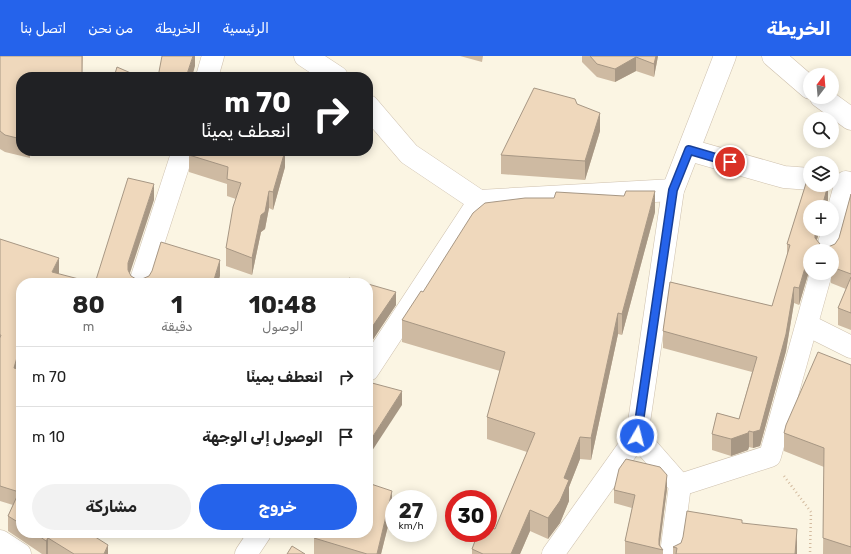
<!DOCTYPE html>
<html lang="ar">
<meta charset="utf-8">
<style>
:root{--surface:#fff;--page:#f2f2f2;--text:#222;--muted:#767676;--line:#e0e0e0;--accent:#2563eb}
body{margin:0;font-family:Rubik,Cairo,sans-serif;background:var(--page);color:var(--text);direction:rtl;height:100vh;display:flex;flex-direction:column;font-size:15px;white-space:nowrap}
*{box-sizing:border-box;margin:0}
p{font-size:13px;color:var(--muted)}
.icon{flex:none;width:22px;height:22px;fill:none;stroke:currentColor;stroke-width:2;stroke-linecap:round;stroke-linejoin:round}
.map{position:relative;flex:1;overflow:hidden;direction:ltr}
.details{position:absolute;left:16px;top:222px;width:357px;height:260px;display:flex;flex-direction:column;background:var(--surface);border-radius:16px;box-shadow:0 2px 10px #0003;direction:rtl}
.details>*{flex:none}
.banner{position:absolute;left:16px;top:16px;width:357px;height:84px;border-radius:16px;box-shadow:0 2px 10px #0003;direction:rtl;background:#202124;color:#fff;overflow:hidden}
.needle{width:26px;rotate:16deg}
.controls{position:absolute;left:803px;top:12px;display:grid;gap:8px}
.controls a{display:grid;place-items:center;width:36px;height:36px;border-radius:50%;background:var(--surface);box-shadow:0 2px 10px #0003;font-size:20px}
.speed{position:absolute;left:385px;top:434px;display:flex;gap:8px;font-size:20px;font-weight:700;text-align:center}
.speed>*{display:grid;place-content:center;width:52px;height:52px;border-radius:50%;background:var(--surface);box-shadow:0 2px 10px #0003;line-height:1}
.speed small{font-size:10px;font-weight:400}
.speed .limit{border:6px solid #d22;background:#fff;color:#111}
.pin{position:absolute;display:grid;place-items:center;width:34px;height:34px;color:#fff;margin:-17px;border:2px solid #fff;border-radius:50%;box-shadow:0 1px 4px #0007}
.me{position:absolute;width:44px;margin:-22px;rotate:8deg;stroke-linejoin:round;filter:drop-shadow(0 0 3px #0008)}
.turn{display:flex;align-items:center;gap:14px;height:84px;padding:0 16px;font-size:18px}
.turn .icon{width:52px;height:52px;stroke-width:2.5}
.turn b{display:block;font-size:28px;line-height:34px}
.eta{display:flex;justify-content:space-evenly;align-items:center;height:68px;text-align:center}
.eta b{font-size:24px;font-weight:700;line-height:28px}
.action{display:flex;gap:8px;margin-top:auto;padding:8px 16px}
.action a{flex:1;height:46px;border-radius:24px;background:var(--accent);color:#fff;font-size:16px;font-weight:700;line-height:46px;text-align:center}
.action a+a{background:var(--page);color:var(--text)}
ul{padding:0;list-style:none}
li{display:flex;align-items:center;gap:12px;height:60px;padding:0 16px;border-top:1px solid var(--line)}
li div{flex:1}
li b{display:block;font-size:15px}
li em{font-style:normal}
header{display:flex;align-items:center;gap:24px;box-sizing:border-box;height:56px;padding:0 20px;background:var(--accent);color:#fff}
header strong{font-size:19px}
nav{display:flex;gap:22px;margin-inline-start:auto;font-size:14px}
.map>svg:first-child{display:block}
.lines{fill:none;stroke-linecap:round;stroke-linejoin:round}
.minor-casing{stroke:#cec0ad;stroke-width:23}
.path{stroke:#d3bb9f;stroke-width:2.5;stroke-dasharray:1 3;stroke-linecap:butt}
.minor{stroke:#fff;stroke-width:22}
.wall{fill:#cebaa2}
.shaded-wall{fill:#a79784}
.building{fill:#efd8bc;stroke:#a79784}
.route-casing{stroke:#184099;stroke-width:10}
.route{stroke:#2563eb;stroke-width:7}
</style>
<header>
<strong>الخريطة</strong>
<nav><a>الرئيسية</a><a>الخريطة</a><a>من نحن</a><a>اتصل بنا</a></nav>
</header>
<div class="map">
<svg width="851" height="498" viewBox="0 0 851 498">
<rect width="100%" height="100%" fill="#fbf5e3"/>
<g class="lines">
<g class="minor-casing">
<g id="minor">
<path d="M305,0L337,21"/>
<path d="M773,0L810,32"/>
<path d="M207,21L213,0"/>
<path d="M821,41L851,63"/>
<path d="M368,50L409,98L479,145"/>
<path d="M689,94L784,121L810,123"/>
<path d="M827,195L846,126"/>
<path d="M140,227L183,95"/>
<path d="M807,269L851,291"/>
<path d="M368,314L479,145L673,134"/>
<path d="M680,429L770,400L821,217"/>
<path d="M0,485L20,498"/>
<path d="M246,498L260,477"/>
<path d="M553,498L637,380"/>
<path d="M671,498L680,429L637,380L673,134L725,0"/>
</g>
</g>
<path class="path" d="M784,420L811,456L810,498"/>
<use href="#minor" class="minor"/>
</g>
<g class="wall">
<path d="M0,0H83L82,21H21V95H42L41,99L30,97V102L5,96L0,93Z"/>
<path d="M460,0H483L482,6Z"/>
<path d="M582,0H658L654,21L636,15L615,26L597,21L582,6Z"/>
<path d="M577,48L600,75L585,124L501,118V99Z"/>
<path d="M285,95V111L273,154L269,152L265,173L261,176L252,219L226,210V192L236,143L227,140V128L189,116V99Z"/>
<path d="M808,121H810V129H828V144L826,151H810V173H820L817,184L820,188V195H810V212L799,249L794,247L786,295L760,390L753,392L749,391L748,394L731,400L712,394V378L717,357L739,363L752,316L663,292V275L670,226L772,250L787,200V188Z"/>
<path d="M851,138V274L838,269V252L846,233L831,227V217H832V195H828V191L835,188L839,182Z"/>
<path d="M655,156L622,279L618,278L591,404L580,403L569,431V445L560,467L548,483L530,475L520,498H472V493L495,473L527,396L487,383V361L500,315L402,286V264L423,236Z"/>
<path d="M0,183L21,227V303L18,313L21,314V477H89L108,498H42L8,475V460L13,449L0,445Z"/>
<path d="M368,228L396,249L370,288L369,287L368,289Z"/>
<path d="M851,309V498H823L824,411L784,395V377Z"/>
<path d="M667,433L660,489L663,494V498H625V485L632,452L614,447V434Z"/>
<path d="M392,454L381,498H314V482Z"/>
<path d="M742,467L797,492V498H673V491Z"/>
</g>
<g class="shaded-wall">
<path d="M193,0H195V10L192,21H186Z"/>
<path d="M656,0H658L654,21V8Z"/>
<path d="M636,1V15L615,26V13Z"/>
<path d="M600,57V75L585,124V105Z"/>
<path d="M285,95V111L273,154V136Z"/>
<path d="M154,128V144L128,223V207Z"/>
<path d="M828,129V144L826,151H822Z"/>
<path d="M269,135V152L265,173L261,176L252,219V202L261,159Z"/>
<path d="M655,135V156L622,279V258Z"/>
<path d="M816,173H820L815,190L820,188V195H810Z"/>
<path d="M810,195V212L799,249V232Z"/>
<path d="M59,202V218L52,216Z"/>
<path d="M220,204V220L218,227H213Z"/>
<path d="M794,231V247L786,295L760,390L753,392V376Z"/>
<path d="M396,236V249L370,288V274Z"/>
<path d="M618,257V278L591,404V382Z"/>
<path d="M369,274V287L368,289V275Z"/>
<path d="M21,287V303L14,328V312Z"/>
<path d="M402,335V349L368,401V388Z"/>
<path d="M749,375V391L748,394L731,400V383Z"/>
<path d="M580,381V403L569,431V445L560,467L548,483V462Z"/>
<path d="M667,419V433L659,493V483Z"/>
<path d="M392,435V454L381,498H377Z"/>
<path d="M530,454V475L520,498H511Z"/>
<path d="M797,473V498H795Z"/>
<path d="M48,482V498H46V485Z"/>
<path d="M108,489V498H104Z"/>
</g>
<g class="building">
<path d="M0,0H82V21H21V83L5,79L0,75Z"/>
<path d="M162,0H193L186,21H158Z"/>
<path d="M590,0H656L654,8L636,1L615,13L597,8Z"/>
<path d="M117,11L140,21H114Z"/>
<path d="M534,32L575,43L577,48L600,57L585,105L501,99Z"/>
<path d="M190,95H285L273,136L269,135L265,156L261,159L252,202L226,192L233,151L241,127L227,123L228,111L189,99Z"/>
<path d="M808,121H810V129H828L822,151H810V173H816L815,175V182L820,188L812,192L810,195L799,232L794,231L786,278L760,374L753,376L749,375L748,377L731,383L712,378L717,357L739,363L757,301L663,275L670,226L772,250L790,189L787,188Z"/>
<path d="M128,122L154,128L128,207V214L131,220L136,223H142L149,220L152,215L161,186L220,204L213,227H95Z"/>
<path d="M626,135H655L622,258L618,257L591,382L580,381L564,422L569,424L560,445L548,462L530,454L511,498H483L472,493L478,477H488V471L495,473L535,377L487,361L505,296L402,264L421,235L423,236L473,157L485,147L525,142H554L556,136L624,140Z"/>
<path d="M851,138V218L832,211L833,198L832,195H831L828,191L835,188L839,182Z"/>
<path d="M0,183L59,202L52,216L94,227H21V287L14,312L21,314V468L8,460L19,436L0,430V282L1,279H0Z"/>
<path d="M851,221V257L838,252Z"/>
<path d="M349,222L365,227H344Z"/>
<path d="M368,228L396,236L370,274H369L368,275Z"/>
<path d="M818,296L851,309V491L823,482L824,392L784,377L786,369Z"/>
<path d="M372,327L402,335L368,388V333Z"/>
<path d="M626,403L660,411L667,419L659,483V489L663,494L625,485L635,439L614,434L619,413Z"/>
<path d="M368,427L392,435L377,498H367L314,482L317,477H368Z"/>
<path d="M687,455L742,464V467L797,473L795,498H676L677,492L673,491L681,487L683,481Z"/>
<path d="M35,477H89L108,489L104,498H74L48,482L46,485Z"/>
<path d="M292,490L305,498H287Z"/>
</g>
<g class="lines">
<g class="route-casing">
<path id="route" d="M637,380L673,134L689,94L730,106"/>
</g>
<use href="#route" class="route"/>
</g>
</svg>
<div class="controls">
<a><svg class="needle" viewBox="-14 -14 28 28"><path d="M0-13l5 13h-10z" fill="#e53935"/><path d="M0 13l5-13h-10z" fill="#767676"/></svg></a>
<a><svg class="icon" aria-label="search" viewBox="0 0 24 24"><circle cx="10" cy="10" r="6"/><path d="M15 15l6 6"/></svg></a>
<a><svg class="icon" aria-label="layers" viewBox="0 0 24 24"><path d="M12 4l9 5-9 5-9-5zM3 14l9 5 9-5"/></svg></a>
<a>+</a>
<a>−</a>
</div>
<div class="speed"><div>27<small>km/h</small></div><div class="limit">30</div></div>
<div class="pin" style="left:730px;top:106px;background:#d93025"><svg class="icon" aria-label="arrive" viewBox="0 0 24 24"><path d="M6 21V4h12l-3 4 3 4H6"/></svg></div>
<svg class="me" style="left:637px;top:380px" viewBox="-20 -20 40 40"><circle r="17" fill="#2563eb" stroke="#fff" stroke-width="3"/><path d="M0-11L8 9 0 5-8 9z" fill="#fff"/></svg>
<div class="banner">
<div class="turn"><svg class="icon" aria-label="right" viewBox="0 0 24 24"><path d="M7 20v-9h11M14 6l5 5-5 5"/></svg><div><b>70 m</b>انعطف يمينًا</div></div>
</div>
<section class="details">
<div class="eta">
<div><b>10:48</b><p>الوصول</p></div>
<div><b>1</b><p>دقيقة</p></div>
<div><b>80</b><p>m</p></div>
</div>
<ul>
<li><svg class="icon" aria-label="right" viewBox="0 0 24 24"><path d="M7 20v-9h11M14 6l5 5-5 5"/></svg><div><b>انعطف يمينًا</b></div><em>70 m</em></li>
<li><svg class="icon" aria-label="arrive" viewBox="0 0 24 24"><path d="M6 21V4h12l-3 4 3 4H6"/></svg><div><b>الوصول إلى الوجهة</b></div><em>10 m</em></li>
</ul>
<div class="action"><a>خروج</a><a>مشاركة</a></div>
</section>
</div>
